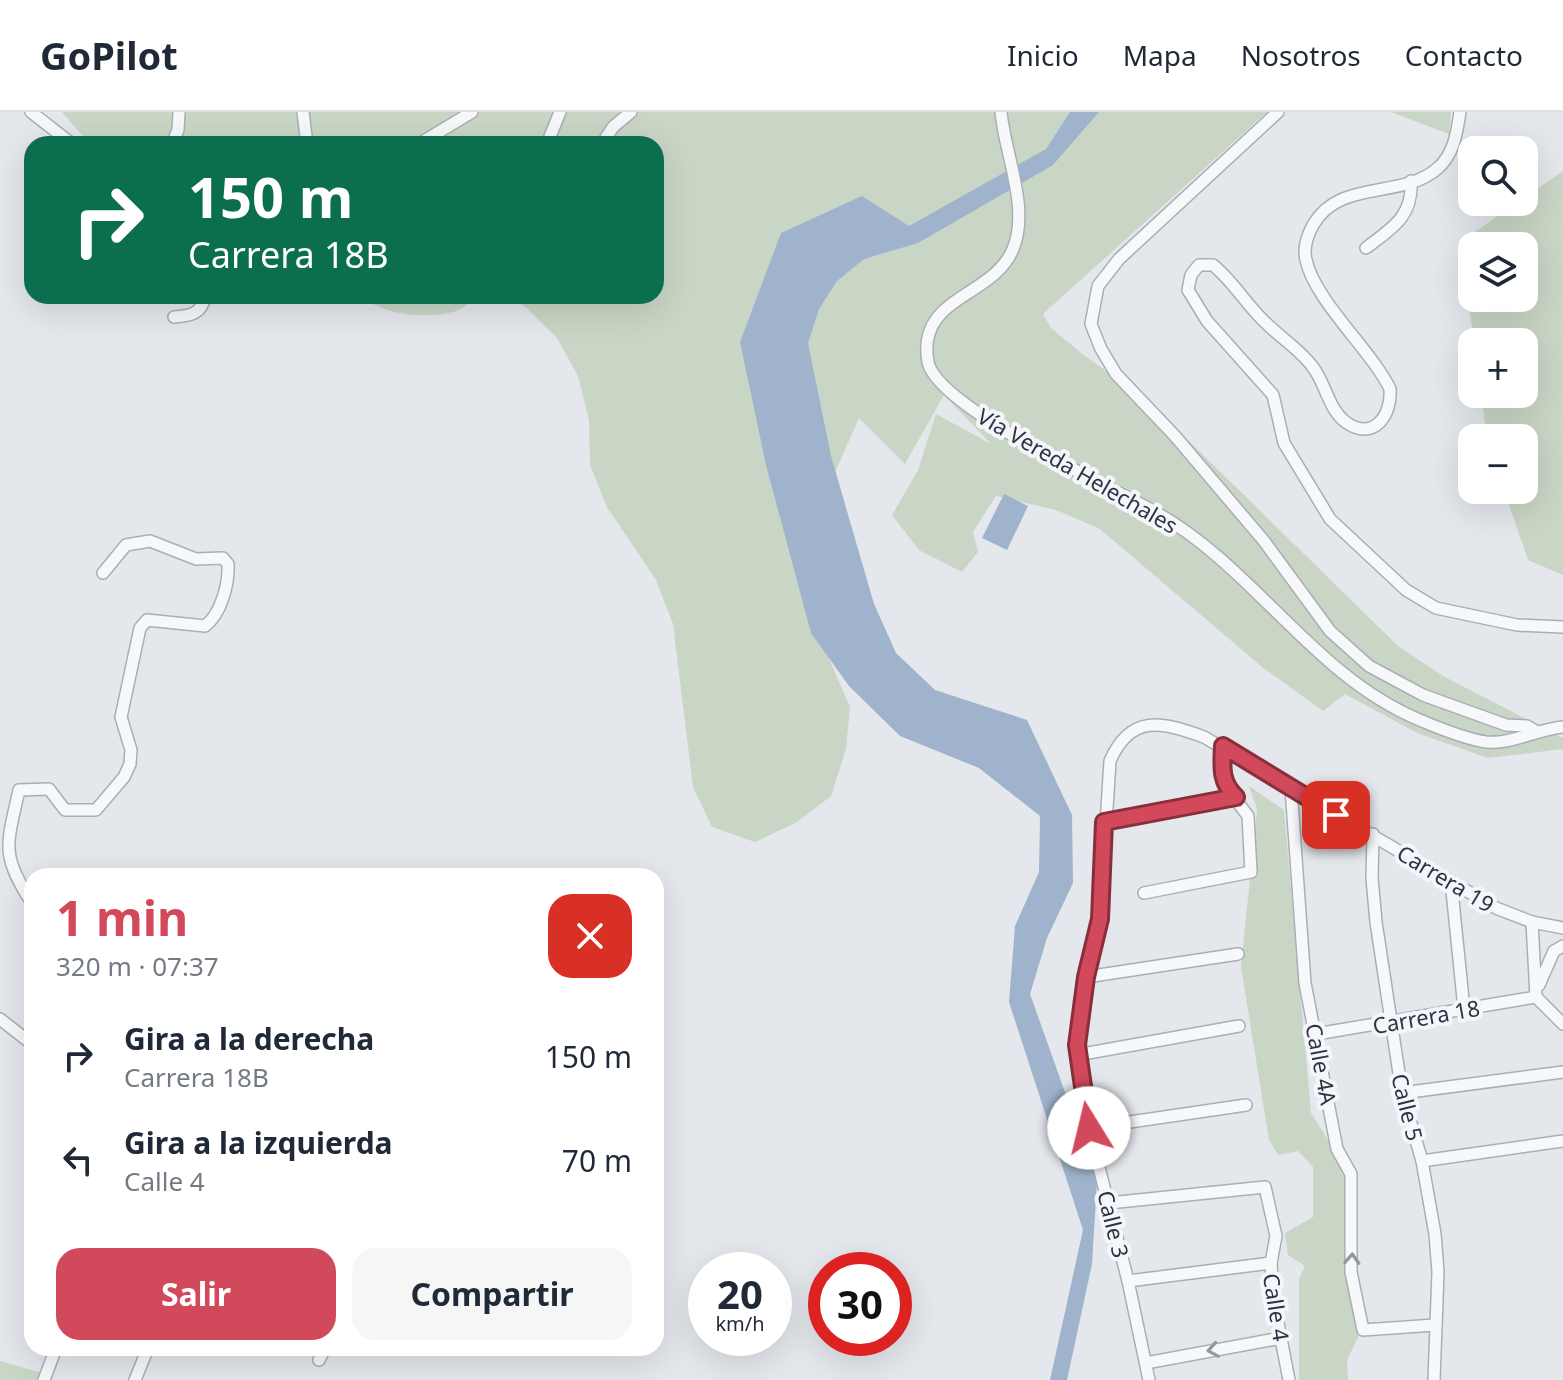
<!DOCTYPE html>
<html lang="es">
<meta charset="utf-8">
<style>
:root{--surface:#fff;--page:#f6f6f7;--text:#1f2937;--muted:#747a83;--line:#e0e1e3;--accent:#d1495b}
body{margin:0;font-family:"Noto Sans",sans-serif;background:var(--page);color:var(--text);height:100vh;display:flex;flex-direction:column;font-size:30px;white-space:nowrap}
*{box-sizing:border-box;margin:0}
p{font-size:26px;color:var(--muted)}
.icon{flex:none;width:44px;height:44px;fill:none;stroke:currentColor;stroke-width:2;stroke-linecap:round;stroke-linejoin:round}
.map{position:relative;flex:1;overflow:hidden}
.panel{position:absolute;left:24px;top:756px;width:640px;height:488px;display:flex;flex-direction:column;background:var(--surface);border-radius:24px;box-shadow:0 8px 32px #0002}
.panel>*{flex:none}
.hud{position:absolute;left:24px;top:24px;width:640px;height:168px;border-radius:24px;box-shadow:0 8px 32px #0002;background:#0b6e4f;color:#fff;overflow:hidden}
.buttons{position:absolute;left:1458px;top:24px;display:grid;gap:16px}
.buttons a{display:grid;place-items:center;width:80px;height:80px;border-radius:16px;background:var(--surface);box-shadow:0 8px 32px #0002;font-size:40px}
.speed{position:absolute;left:688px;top:1140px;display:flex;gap:16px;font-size:40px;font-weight:700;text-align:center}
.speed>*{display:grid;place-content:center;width:104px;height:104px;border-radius:50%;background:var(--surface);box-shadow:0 8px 32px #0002;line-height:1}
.speed small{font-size:20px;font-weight:400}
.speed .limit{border:12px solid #d22;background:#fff;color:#111}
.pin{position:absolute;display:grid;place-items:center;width:68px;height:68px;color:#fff;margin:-34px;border-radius:16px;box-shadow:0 4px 12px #0006}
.me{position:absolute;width:88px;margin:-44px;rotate:351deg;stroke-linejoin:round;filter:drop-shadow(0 0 6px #0008)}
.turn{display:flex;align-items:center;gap:28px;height:168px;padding:0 32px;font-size:36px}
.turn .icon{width:104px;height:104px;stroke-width:2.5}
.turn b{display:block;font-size:56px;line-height:68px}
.round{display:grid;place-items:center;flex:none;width:84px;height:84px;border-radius:24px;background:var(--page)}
.overview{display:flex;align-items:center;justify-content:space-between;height:136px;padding:0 32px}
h1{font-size:48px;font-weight:700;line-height:60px;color:var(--accent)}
.primary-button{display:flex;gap:16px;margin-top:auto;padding:16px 32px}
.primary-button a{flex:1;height:92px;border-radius:24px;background:var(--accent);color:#fff;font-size:32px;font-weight:700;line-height:92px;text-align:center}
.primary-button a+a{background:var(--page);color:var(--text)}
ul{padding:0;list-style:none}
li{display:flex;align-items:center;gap:24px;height:104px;padding:0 32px}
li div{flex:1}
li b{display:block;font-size:30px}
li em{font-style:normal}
header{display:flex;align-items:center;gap:48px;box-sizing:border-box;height:112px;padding:0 40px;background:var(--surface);border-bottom:2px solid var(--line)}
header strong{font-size:38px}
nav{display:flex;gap:44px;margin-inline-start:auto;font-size:28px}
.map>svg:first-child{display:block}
.green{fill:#c9d6c5;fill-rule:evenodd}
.water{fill:#9fb4cc}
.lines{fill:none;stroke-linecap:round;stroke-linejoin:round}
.street-casing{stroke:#a9aeb7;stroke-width:14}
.street{stroke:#f7f8fa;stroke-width:11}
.oneway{stroke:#9196a0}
.route-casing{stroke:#882f3b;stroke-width:20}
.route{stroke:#d1495b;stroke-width:14}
.labels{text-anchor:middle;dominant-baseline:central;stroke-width:8;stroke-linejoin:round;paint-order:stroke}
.street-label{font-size:22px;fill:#2b3445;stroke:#f4f6f9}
</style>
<header>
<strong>GoPilot</strong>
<nav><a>Inicio</a><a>Mapa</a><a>Nosotros</a><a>Contacto</a></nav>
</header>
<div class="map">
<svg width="1563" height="1268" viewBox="0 0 1563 1268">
<rect width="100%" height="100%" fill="#e4e7ec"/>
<g class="green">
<path d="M62,0H1267L1043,202L1051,216L1085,244L1145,286L1398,534L1443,564L1563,626V637L1488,646L1417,621L1345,582L1323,599L1262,555L1100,417L1056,398L996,384L973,420L978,440L962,460L919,438L892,403L918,358L936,302L991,332L944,283L905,352L859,306L821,392L816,517L850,595L846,637L831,684L797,710L755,730L712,715L693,675L673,512L656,468L607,395L590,353L589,308L578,264L557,226L527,196L508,184H656V32H90Z"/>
<path d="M1391,0H1451L1449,22Z"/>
<path d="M1563,59V463L1528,448L1504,378H1524V326H1487L1481,282H1524V230H1474L1460,130L1518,90H1524V86ZM1524,134V186H1472V134Z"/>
<path d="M363,184H477C471,189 463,197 456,199C430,207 381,204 363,184Z"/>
<path d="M1249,674L1284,698L1311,1001L1350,1063L1360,1221L1347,1248L1348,1268H1299V1167L1305,1154L1288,1143L1285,1121L1313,1105V1055L1298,1039L1278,1043L1269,1028L1241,855L1257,697Z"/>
<path d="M0,1249L42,1261L40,1268H0Z"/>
</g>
<g class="water">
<path d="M1070,0H1099L1053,53L918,131L864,147L837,169L819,197L808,231L831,344L874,492L896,541L935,578L1027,608L1072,703L1073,771L1047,826L1030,882L1097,1070L1092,1152L1067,1268H1050L1083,1118L1009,890L1015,814L1039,760L1040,704L979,656L900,624L849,574L811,521L766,353L740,230L781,121L862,84L909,114L1046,37Z"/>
<path d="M1004,382L1028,394L1007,438L982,426Z"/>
</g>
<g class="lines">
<g class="street-casing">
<g id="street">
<path d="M31,0L72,32"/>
<path d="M303,0L307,32"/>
<path d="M1001,0C1005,43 1030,96 1013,137C993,186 916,184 928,250C937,295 1113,376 1157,401C1256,457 1314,565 1422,609C1441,617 1466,627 1486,630C1510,633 1538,617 1563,615"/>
<path d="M1278,0L1119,147L1098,174L1091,212L1101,237L1116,262L1175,324L1264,429L1330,519L1369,554L1423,583L1506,613L1527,614L1537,620"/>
<path d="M1460,0C1457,20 1454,42 1438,56C1402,88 1340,66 1313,113C1307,124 1303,136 1306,148C1315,189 1372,239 1390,277C1392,303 1374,329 1347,311C1328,298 1326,271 1312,254C1300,238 1281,226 1267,212C1247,194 1234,170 1213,153H1199L1191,163L1188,178L1207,209L1273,283L1284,331L1330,407L1406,478L1436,496L1517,513L1563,515"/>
<path d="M172,32L178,18L179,0"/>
<path d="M419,32L472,0"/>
<path d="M547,32L560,0"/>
<path d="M602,32L613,15L631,0"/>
<path d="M1366,136C1392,116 1413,105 1411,69"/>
<path d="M174,205C190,204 202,202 205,184"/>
<path d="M1291,676L1305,871L1337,1037L1351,1062V1160L1363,1218L1435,1213"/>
<path d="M1104,710L1236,685"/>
<path d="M1373,722L1372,766L1376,810L1402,981L1422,1049L1435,1122L1438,1160L1434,1268"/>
<path d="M1451,769L1464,897"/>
<path d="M1144,781L1251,760L1248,704L1226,675L1223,634"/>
<path d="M32,791C0,742 7,733 19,678L49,677L65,698H96L124,665L130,652L131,638L121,605L140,516L147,508L205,514C221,502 229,472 228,452L223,446L196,447L150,429L126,433L103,461"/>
<path d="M1532,810L1536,885L1563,912"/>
<path d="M1086,865L1238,842"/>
<path d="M1539,873L1554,839L1563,834"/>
<path d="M0,907L32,932"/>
<path d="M1316,922L1536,885"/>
<path d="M1077,943L1239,914"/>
<path d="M1402,981L1563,960"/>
<path d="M1089,1016L1246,993"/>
<path d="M1422,1049L1563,1029"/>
<path d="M1109,1091L1265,1075L1276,1124L1271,1151L1273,1185L1289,1268"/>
<path d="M1128,1169L1271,1151"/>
<path d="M319,1248L325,1236"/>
<path d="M1146,1251L1281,1226"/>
<path d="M44,1268L56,1236"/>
<path d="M135,1268L148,1236"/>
<path d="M1149,1268L1128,1169L1089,1016L1077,943L1086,865L1100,807L1110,649C1131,601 1162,610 1204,625L1496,796L1532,810L1563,816"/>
</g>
</g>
<use href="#street" class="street"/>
</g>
<defs><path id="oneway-chevron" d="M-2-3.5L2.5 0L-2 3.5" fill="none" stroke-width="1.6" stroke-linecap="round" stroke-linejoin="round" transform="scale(2)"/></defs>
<g class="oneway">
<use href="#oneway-chevron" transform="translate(1352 1147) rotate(-87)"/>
<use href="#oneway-chevron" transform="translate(1213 1238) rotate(170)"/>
</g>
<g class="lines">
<g class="route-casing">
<path id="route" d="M1089,1016L1077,933L1086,865L1100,807L1104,710L1236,685C1220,670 1222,655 1223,634L1336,703"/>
</g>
<use href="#route" class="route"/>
</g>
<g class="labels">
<g class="street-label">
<text transform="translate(1078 358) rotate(30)">Vía Vereda Helechales</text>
<text transform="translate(1446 766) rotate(31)">Carrera 19</text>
<text transform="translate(1426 904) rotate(-10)">Carrera 18</text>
<text transform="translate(1322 952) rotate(79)">Calle 4A</text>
<text transform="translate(1408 995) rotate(76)">Calle 5</text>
<text transform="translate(1114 1112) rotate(76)">Calle 3</text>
<text transform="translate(1277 1195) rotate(81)">Calle 4</text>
</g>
</g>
</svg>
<div class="buttons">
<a><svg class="icon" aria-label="search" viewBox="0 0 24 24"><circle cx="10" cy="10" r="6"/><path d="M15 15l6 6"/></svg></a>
<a><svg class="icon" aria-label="layers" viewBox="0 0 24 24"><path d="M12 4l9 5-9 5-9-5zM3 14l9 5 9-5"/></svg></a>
<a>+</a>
<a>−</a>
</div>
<div class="speed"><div>20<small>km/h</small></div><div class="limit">30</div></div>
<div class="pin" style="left:1336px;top:703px;background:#d93025"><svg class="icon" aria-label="arrive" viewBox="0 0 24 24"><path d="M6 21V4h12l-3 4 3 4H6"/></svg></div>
<svg class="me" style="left:1089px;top:1016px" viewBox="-20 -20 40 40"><circle r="19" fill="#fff"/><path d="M0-13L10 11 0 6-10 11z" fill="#d1495b"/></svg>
<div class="hud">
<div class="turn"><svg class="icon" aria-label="right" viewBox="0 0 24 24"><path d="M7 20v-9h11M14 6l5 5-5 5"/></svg><div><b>150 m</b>Carrera 18B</div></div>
</div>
<section class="panel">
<div class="overview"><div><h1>1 min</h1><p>320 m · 07:37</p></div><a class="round" style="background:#d93025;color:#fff"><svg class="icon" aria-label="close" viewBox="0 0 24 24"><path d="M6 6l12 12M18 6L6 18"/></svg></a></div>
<ul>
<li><svg class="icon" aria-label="right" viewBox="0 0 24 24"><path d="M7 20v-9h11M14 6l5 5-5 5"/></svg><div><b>Gira a la derecha</b><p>Carrera 18B</p></div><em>150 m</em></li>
<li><svg class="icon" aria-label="left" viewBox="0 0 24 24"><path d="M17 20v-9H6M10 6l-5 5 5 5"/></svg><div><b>Gira a la izquierda</b><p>Calle 4</p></div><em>70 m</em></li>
</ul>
<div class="primary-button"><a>Salir</a><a>Compartir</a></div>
</section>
</div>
